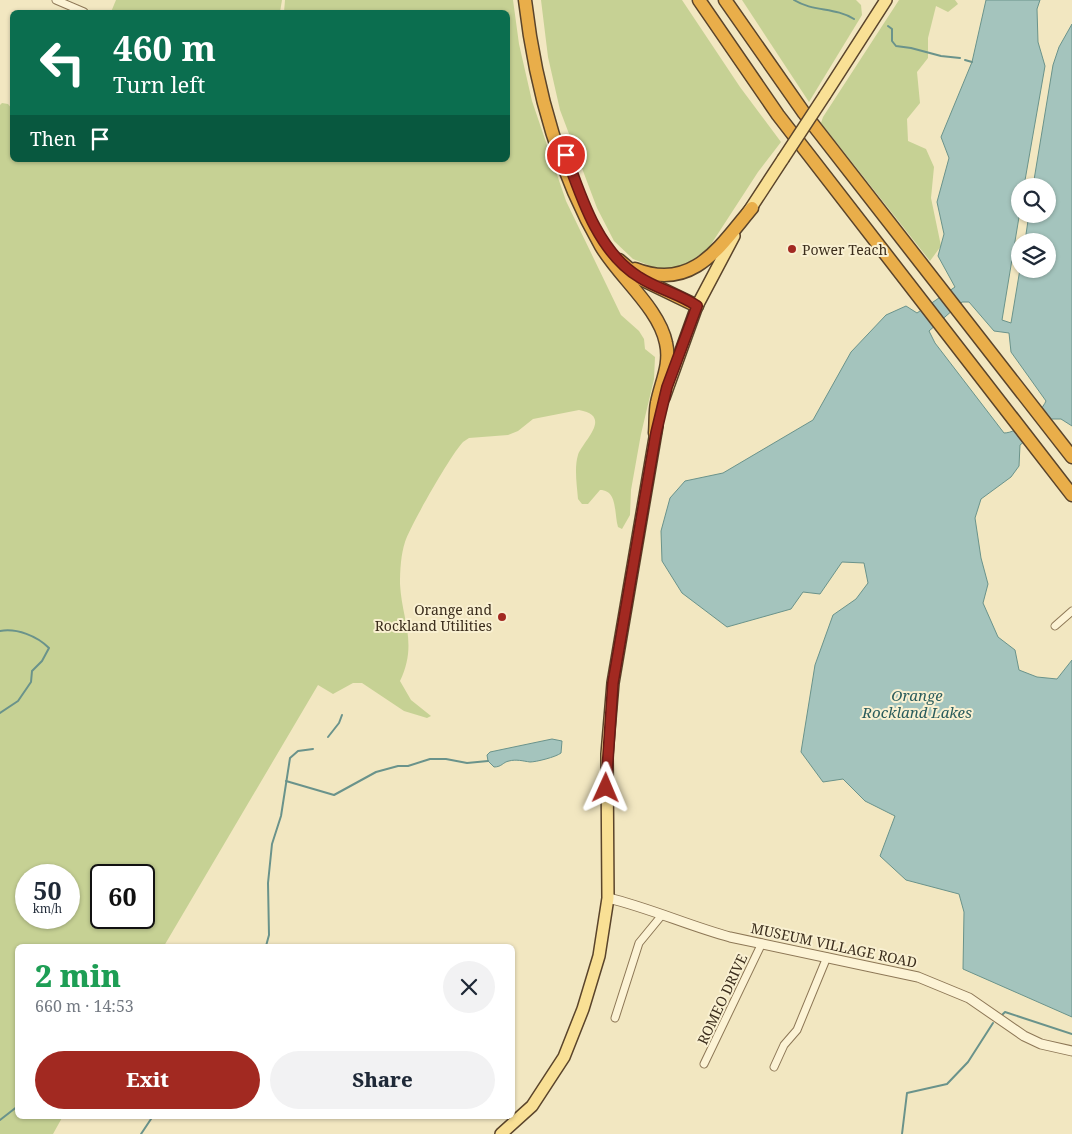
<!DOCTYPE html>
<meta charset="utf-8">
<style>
:root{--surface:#fff;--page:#f2f2f3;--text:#1f2937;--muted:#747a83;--accent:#a22921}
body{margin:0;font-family:"Noto Serif",serif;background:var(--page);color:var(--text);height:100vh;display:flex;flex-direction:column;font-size:19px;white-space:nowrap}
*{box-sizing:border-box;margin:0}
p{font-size:16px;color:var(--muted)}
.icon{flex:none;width:28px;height:28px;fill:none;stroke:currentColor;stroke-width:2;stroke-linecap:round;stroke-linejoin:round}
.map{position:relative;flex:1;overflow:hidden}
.drawer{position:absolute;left:15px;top:944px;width:500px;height:175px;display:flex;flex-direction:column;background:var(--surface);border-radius:8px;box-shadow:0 1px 4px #0004}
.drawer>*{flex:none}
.hud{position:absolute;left:10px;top:10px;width:500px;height:152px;border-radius:8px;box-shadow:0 1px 4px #0004;background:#0b6e4f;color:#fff;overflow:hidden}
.tools{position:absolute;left:1011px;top:178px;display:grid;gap:10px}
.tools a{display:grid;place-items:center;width:45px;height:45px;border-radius:50%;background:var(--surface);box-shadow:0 1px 4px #0004;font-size:25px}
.speed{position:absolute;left:15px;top:864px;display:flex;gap:10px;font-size:25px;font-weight:700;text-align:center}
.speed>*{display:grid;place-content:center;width:65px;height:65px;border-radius:50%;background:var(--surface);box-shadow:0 1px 4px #0004;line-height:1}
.speed small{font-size:12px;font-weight:400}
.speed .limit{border:2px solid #111;border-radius:8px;background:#fff;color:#111}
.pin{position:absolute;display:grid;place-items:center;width:42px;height:42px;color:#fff;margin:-21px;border:2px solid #fff;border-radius:50%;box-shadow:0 1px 5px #0007}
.me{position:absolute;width:55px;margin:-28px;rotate:1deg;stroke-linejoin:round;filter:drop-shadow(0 0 4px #0008)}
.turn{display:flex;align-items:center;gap:18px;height:105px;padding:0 20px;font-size:22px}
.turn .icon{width:65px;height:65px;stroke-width:2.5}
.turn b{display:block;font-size:35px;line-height:42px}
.then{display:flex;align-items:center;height:48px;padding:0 20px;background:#0003;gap:10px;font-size:19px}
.round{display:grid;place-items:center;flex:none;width:52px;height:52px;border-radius:26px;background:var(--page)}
.overview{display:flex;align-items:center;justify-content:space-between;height:85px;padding:0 20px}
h1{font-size:30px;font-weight:800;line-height:38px;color:#1e9e55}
.button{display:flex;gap:10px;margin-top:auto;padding:10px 20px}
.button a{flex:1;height:58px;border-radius:30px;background:var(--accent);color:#fff;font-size:20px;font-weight:800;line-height:58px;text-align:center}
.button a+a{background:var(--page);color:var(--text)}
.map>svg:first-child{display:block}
.green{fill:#c6d194;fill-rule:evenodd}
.water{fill:#a4c4bd;stroke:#6a938b;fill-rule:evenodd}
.pier{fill:#f2e7c1}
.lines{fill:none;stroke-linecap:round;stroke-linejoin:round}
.stream{stroke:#6a938b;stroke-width:2}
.minor-casing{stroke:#8d7756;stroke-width:9}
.tertiary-casing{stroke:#8d7756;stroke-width:11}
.primary-casing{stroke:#5a442b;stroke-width:14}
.motorway-casing{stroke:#5a442b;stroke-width:15}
.minor{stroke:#fcf3d5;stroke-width:7}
.tertiary{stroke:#fcf3d5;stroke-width:9}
.primary{stroke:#f9e095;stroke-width:11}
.motorway{stroke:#e9ae4a;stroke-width:12}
.primary-bridge-casing{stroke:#5a442b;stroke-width:14;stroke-linecap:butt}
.primary-bridge{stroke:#f9e095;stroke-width:11}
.route-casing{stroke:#691b15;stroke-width:12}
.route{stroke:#a22921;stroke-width:9}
.poi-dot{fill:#a22921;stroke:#f9f0d1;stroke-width:2}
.labels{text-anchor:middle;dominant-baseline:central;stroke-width:4;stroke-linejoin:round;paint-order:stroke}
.poi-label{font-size:14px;fill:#3b2d1c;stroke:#f9f0d1;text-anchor:start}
.street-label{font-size:14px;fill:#3b2d1c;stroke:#f9f0d1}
.water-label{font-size:15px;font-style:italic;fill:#2a5c5c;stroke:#f9f0d1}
</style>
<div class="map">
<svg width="1072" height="1134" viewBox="0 0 1072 1134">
<rect width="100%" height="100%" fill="#f2e7c1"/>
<g class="green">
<path d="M116,0H282L280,12H111Z"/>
<path d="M285,0H513L519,44L532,101L566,201L621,315L639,331L644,339L645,349L655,357L654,379L641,434L631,490L630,515L622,529L618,527C614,514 618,490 600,490L588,504H582L578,499C577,486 574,468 578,455C582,442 614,416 579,410L533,419L518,431L508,435L469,438L463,442C452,453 410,526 405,542C401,554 400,570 400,584C402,621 418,643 400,681L411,700L431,716L427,718L404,711L362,683H353L333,694L318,685L164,946H18V1116H63L53,1134H0V105L2,103L8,104L12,109V160H508V12H284ZM26,875H69V918H26ZM101,875H144V918H101Z"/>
<path d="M541,0H682L740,87L781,142L758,172L708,249L685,265L664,269L653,267L633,259L614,241L597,208L560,110L548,57Z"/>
<path d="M742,0H856L861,5L862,15L809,102Z"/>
<path d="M899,0H955L958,4L948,12L936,6L928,38V58L917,72L920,103L907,119L908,141L926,149L934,167L931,198L941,246L930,261L821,123L823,117Z"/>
</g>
<g class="water">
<path d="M986,0H1040L1037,9L1038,42L1045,66L1024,186H1020V211L1002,320L1011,323L1020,269H1048V241H1025L1029,214H1048V186H1033L1053,65L1059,47L1072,24V426L1061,419H1052L1020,445L1019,466L1011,477L981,499L975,518L981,558L988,584L983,603L998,637L1015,650L1019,670L1037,677L1057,679L1072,660V1017L963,969L964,912L959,894L906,880L880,856L895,816L865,801L843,779L823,782L801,752L815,665L833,615L856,599L868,583L864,563L842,562L820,594L803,592L791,609L727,627L682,593L662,561L661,531L670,498L685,481L723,473L813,420L851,352L886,315L906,306L917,313L955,287L938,256L944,234L937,202L949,158L941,137L972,62ZM962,302H969L994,331L1009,333L1011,352L1046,401C1040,414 1018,433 1004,433L935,343L929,331Z"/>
<path d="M552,739L562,741L561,753C556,757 536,762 530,762C523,761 516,759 509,761C503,762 502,767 494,767L488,761L487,755L490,752Z"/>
</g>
<path class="pier" d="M1040,406L1053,422L1025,445L1012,429Z"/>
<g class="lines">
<g class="stream">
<path d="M794,0C813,12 835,7 854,19"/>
<path d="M888,26L892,29V41L896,46L911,48L941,56L960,58"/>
<path d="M965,60L972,62"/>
<path d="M0,631C17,628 37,636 49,648L42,661L32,671L31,682L18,701L0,713"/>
<path d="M328,737L339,723L342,715"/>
<path d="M286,781L334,795L376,772L398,766H408L430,759H446L467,763L488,761"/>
<path d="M266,946L269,935L268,883L272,844L281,816L290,758L298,751L313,749"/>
<path d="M1001,1016L1005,1012L1072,1034"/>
<path d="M0,1120L18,1106"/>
<path d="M141,1134L153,1116"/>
<path d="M902,1134L907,1093L947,1084L968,1062L993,1023"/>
</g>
<g class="minor-casing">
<g id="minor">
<path d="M56,0L84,12"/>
<path d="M1055,626L1072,611"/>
<path d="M615,1018L639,943L662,915"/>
<path d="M704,1064L762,943"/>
<path d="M774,1067L784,1045L797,1030L827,957"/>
</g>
</g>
<g class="tertiary-casing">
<path id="tertiary" d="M608,898C650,908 689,926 730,937L918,977L969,998L1024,1036L1041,1044L1072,1051"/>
</g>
<g class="primary-casing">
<g id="primary">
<path d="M825,95L886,0"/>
<path d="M747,214L783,159"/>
<path d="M664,398L697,306L734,236"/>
<path d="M501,1134L532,1106L564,1057L583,1009L599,956L608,898L607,754L613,683L657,426"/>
</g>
</g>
<g class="motorway-casing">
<g id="motorway">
<path d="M525,0C535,85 558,171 601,246C619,277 659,308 666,343C671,365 661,382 657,403C655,412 656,423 655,433"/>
<path d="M699,0L778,115L1072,495"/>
<path d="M725,0L804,113L1072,457"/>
<path d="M619,260L641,279L697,306"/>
<path d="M635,269C693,292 720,246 752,208"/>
</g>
</g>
<use href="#minor" class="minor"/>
<use href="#tertiary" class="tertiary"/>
<use href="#primary" class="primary"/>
<use href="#motorway" class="motorway"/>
<g class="primary-bridge-casing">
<path id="primary-bridge" d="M783,159L825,95"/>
</g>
<use href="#primary-bridge" class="primary-bridge"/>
</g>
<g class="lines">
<g class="route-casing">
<path id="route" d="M566,155C581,197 598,252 639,277C657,289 680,294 697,306L667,387L656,433L613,683L606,788"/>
</g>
<use href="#route" class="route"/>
</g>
<g class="poi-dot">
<circle cx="792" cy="249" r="5"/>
<circle cx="502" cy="617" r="5"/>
</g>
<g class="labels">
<g class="poi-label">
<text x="802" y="249">Power Teach</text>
<text x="492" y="609" text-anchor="end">Orange and<tspan x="492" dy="16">Rockland Utilities</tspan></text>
</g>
<g class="street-label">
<text transform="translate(834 945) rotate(12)">MUSEUM VILLAGE ROAD</text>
<text transform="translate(722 999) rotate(-65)">ROMEO DRIVE</text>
</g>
<g class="water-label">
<text x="917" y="695">Orange<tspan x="917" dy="17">Rockland Lakes</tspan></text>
</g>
</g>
</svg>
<div class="tools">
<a><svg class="icon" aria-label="search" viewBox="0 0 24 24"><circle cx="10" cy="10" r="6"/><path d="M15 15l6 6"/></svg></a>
<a><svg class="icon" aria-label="layers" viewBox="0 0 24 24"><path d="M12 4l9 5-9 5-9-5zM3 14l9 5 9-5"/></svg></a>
</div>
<div class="speed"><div>50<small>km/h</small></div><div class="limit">60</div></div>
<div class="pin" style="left:566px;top:155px;background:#d93025"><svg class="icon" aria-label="arrive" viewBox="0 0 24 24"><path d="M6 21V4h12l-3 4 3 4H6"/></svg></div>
<svg class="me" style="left:606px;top:788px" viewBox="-20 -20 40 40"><path d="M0-17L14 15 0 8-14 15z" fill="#a22921" stroke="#fff" stroke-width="4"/></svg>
<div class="hud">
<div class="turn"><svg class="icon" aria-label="left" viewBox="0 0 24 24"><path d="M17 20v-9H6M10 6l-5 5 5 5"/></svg><div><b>460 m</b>Turn left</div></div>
<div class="then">Then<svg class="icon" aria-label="arrive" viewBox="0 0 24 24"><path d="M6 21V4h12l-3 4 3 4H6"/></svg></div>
</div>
<section class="drawer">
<div class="overview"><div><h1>2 min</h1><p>660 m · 14:53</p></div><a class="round"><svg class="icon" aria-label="close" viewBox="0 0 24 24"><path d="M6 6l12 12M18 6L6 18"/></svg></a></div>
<div class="button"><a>Exit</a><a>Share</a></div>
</section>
</div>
